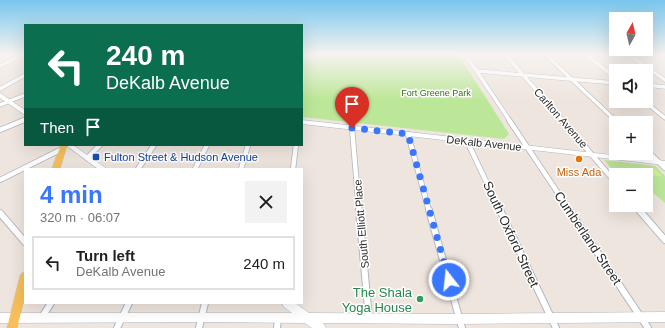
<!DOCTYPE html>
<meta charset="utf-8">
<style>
:root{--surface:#fff;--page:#f2f2f2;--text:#202124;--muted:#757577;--line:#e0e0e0;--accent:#3a77ff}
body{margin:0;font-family:Arial,sans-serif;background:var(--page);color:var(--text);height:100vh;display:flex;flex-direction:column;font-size:15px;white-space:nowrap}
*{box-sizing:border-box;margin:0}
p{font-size:13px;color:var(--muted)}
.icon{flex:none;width:22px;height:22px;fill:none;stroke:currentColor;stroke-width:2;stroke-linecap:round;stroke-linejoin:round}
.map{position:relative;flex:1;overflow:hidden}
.panel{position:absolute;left:24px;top:168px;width:279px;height:136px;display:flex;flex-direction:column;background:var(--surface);border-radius:0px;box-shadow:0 4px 16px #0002}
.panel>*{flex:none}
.guide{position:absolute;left:24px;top:24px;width:279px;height:122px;border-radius:0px;box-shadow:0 4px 16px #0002;background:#0b6e4f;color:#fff;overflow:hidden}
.needle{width:26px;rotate:8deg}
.tools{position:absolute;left:609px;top:12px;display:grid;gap:8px}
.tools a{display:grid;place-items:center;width:44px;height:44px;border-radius:0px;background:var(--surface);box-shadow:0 4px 16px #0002;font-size:20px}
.pin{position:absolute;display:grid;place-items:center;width:34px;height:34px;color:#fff;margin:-41px -17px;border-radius:50% 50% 50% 0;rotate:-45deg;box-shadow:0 0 4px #0007}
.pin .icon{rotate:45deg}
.me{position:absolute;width:44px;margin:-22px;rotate:344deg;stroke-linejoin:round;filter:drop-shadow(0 0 3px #0008)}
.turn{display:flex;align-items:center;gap:14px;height:84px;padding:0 16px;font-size:18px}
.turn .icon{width:52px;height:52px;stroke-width:2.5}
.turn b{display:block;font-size:28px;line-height:34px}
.then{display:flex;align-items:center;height:38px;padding:0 16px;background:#0003;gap:8px;font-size:15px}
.round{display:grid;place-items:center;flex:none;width:42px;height:42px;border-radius:0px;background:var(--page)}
.head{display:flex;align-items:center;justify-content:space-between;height:68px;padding:0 16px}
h1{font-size:24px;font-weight:700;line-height:30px;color:var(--accent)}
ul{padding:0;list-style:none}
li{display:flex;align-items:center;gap:12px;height:54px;margin:0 8px 6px;padding:0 8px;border:2px solid var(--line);border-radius:0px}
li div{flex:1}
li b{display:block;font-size:15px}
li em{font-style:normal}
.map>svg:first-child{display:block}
.green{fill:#bde798}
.pitch{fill:#d3ef94}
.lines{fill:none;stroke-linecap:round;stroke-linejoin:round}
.street-far2-casing{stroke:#b2b6c0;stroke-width:4.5}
.street-far1-casing{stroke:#b2b6c0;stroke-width:6}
.street-casing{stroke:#b2b6c0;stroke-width:8}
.secondary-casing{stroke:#b2b6c0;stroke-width:1}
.primary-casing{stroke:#c4c4c4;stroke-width:1}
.street-far2{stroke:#fff;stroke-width:3.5}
.street-far1{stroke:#fff;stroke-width:4.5}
.street{stroke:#fff;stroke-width:6}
.secondary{fill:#fff;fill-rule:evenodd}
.primary{fill:#f7bf5a;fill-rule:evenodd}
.route{stroke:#3a77ff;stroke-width:7;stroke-dasharray:0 12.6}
.transit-dot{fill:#1a4fb4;stroke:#fff;stroke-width:1.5}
.food-dot{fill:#e8710a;stroke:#fff;stroke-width:1.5}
.leisure-dot{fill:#2e9e5b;stroke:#fff;stroke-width:1.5}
.labels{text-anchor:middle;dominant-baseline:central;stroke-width:3;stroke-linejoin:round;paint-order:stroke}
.far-park-label{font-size:9px;fill:#346e17;stroke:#fff}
.street-label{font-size:11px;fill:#2c2c2c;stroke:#fff}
.transit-label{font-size:11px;fill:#164399;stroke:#fff;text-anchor:start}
.food-label{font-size:11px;fill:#c56008;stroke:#fff}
.near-street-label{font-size:13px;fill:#2c2c2c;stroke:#fff}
.near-leisure-label{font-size:13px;fill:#27864d;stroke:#fff;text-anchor:end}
</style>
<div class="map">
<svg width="665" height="328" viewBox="0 0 665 328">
<rect width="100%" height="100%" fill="#eee5de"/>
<g class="green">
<path d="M313,54H458L509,134L504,139L302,117L304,72H302V61L312,60Z"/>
<path d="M604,160L655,166L665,176V203L646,187V175H617Z"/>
</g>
<path class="pitch" d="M654,168L662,176L641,175L635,169Z"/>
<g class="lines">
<g class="street-far2-casing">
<g id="street-far2">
<path d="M465,54L510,121"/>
<path d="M505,54L563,121"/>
<path d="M545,54L616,121"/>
<path d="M585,54L616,78"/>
<path d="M302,56H305V54"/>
<path d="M0,66L23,54"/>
<path d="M477,71L616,83"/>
<path d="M646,85L665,87"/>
<path d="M0,89L25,75"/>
<path d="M644,101L665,118"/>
<path d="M0,105L25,95"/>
<path d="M21,121L25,120"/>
</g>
</g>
<g class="street-far1-casing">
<g id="street-far1">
<path d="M509,120L570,211"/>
<path d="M562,120L616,183"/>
<path d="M615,120L618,123"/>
<path d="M352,128L359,211"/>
<path d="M0,130L24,120"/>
<path d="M408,134L429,211"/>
<path d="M467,141L500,211"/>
<path d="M646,150L665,168"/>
<path d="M87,158L100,145"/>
<path d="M138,169L154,145"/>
<path d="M195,169L207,145"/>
<path d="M241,169L248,145"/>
<path d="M293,169L296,145"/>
<path d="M0,180L62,149"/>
<path d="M635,205L640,211"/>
</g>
</g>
<g class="street-casing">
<g id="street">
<path d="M359,210L369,319"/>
<path d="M429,210L462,328"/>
<path d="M500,210L556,328"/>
<path d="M569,210L648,328"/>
<path d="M639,210L665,240"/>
<path d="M0,213L25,242"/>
<path d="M42,317L51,303"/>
<path d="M117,328L129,303"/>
<path d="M199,328L205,303"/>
<path d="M277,328L278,318"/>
</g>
</g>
<g class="secondary-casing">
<g id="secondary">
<path d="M625,54H630L665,78V82Z"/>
<path d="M0,93L25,110V115L0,98Z"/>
<path d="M302,120L665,161V165L302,124Z"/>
<path d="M66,145H73L107,169H98Z"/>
<path d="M282,303H295L309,313L452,314L665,312V322L452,324L323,323L326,328H312L305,323L208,322L0,323V313H292L283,306Z"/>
</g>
</g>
<g class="primary-casing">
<g id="primary">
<path d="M61,145H67L60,169H52Z"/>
<path d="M25,272V296L17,328H7L20,276L22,273Z"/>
</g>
</g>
<use href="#street-far2" class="street-far2"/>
<use href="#street-far1" class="street-far1"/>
<use href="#street" class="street"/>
<use href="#secondary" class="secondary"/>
<use href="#primary" class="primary"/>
</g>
<linearGradient id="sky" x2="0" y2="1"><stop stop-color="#77c6ed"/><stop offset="0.54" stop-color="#f7f3f0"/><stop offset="1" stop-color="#f7f3f0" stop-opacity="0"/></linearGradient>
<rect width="665" height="100" fill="url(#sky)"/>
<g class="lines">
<path class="route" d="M352,128L408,134L449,280"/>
</g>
<rect class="transit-dot" x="92" y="153" width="8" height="8" rx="2"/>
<circle class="food-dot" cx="579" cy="159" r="4"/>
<circle class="leisure-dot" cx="420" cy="299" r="4"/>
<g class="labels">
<g class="far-park-label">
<text x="436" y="93">Fort Greene Park</text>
</g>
<g class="street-label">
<text transform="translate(561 118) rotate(49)">Carlton Avenue</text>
<text transform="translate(484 143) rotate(6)">DeKalb Avenue</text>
<text transform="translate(361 224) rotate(-95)">South Elliott Place</text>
</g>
<g class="transit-label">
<text x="104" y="157">Fulton Street &amp; Hudson Avenue</text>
</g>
<g class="food-label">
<text x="579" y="172">Miss Ada</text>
</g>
<g class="near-street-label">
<text transform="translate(511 234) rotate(65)">South Oxford Street</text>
<text transform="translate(588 238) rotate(56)">Cumberland Street</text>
</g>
<g class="near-leisure-label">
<text x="412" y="292">The Shala<tspan x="412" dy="15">Yoga House</tspan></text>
</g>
</g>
</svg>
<div class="tools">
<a><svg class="needle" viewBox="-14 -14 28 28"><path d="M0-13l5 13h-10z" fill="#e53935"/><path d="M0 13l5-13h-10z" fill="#757577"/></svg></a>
<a><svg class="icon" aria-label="sound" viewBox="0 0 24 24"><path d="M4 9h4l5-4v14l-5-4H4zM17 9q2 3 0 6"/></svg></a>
<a>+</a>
<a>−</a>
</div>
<div class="pin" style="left:352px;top:128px;background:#d93025"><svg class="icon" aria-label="arrive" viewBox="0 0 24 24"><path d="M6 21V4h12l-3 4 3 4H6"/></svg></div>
<svg class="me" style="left:449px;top:280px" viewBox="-20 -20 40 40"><circle r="17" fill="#3a77ff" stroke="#fff" stroke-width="3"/><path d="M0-11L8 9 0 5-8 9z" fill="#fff"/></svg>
<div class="guide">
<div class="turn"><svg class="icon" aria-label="left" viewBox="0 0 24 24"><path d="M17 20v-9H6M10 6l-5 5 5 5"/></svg><div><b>240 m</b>DeKalb Avenue</div></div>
<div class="then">Then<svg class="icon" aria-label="arrive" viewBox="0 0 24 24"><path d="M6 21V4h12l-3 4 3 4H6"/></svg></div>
</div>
<section class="panel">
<div class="head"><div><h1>4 min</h1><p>320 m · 06:07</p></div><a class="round"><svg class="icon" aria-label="close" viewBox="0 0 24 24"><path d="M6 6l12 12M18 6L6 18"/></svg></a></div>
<ul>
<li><svg class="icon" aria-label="left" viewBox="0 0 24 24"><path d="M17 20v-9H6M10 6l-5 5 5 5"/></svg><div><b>Turn left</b><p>DeKalb Avenue</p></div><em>240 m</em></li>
</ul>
</section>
</div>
